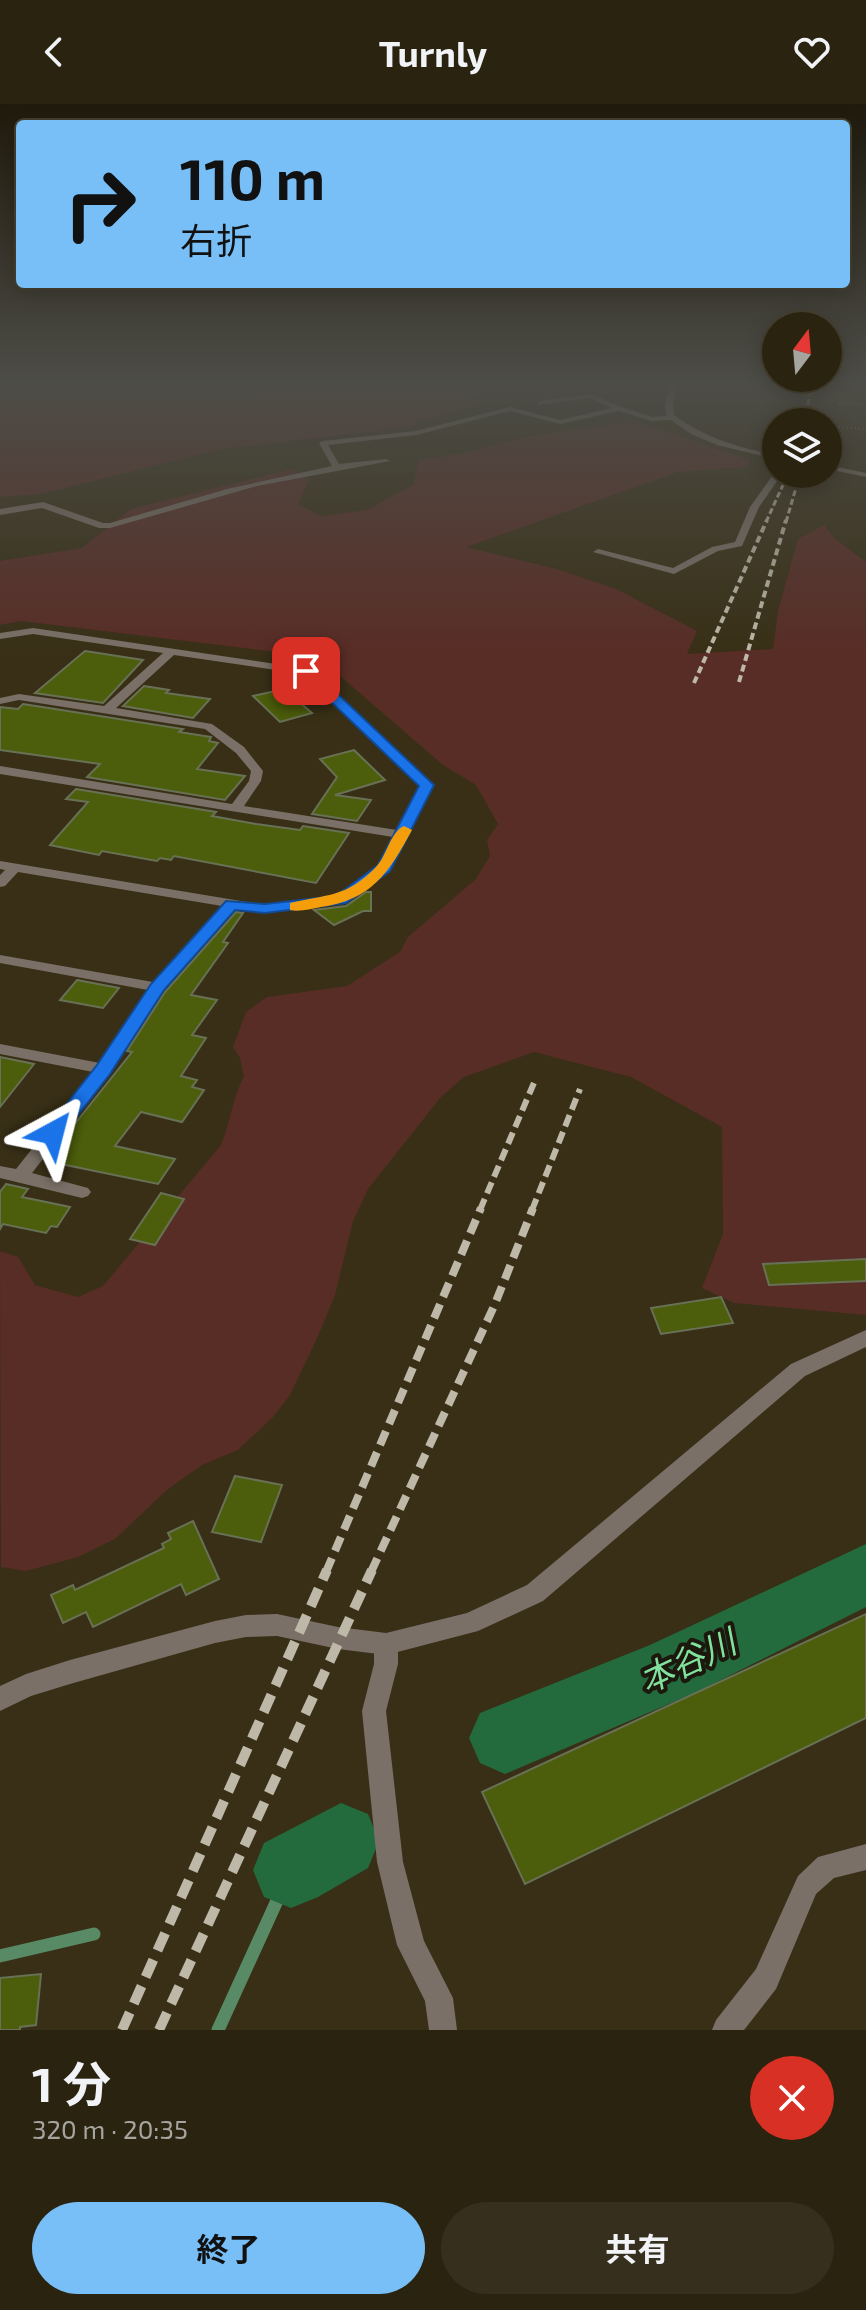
<!DOCTYPE html>
<html lang="ja">
<meta charset="utf-8">
<style>
:root{--surface:#2a2310;--page:#362f1e;--text:#f1f3f6;--muted:#a5a49f;--line:#464030;--accent:#78bff7}
body{margin:0;font-family:"Exo 2","Noto Sans JP",sans-serif;background:var(--page);color:var(--text);height:100vh;display:flex;flex-direction:column;font-size:30px;white-space:nowrap}
*{box-sizing:border-box;margin:0}
p{font-size:26px;color:var(--muted)}
.icon{flex:none;width:44px;height:44px;fill:none;stroke:currentColor;stroke-width:2;stroke-linecap:round;stroke-linejoin:round}
.map{position:relative;height:1926px;overflow:hidden}
.panel{display:flex;flex-direction:column;background:var(--surface);flex:1}
.panel>*{flex:none}
.hud{position:absolute;left:16px;top:16px;width:834px;height:168px;border-radius:8px;box-shadow:0 4px 20px #0003,0 0 0 2px var(--line);background:#78bff7;color:#111;overflow:hidden}
.needle{width:52px;rotate:16deg}
.controls{position:absolute;left:762px;top:208px;display:grid;gap:16px}
.controls a{display:grid;place-items:center;width:80px;height:80px;border-radius:50%;background:var(--surface);box-shadow:0 4px 20px #0003,0 0 0 2px var(--line);font-size:40px}
.pin{position:absolute;display:grid;place-items:center;width:68px;height:68px;color:#fff;margin:-34px;border-radius:16px;box-shadow:0 4px 12px #0006}
.me{position:absolute;width:88px;margin:-44px;rotate:38deg;stroke-linejoin:round;filter:drop-shadow(0 0 6px #0008)}
.turn{display:flex;align-items:center;gap:28px;height:168px;padding:0 32px;font-size:36px}
.turn .icon{width:104px;height:104px;stroke-width:2.5}
.turn b{display:block;font-size:56px;line-height:68px}
.round{display:grid;place-items:center;flex:none;width:84px;height:84px;border-radius:42px;background:var(--page)}
.overview{display:flex;align-items:center;justify-content:space-between;height:136px;padding:0 32px}
h1{font-size:48px;font-weight:700;line-height:60px}
.action{display:flex;gap:16px;margin-top:auto;padding:16px 32px}
.action a{flex:1;height:92px;border-radius:48px;background:var(--accent);color:#111;font-size:32px;font-weight:700;line-height:92px;text-align:center}
.action a+a{background:var(--page);color:var(--text)}
header{display:flex;justify-content:space-between;align-items:center;height:104px;padding:0 32px;background:var(--surface);font-size:36px;font-weight:700}
.map>svg:first-child{display:block}
.green{fill:#582d26}
.lines{fill:none;stroke-linecap:round;stroke-linejoin:round}
.stream{stroke:#598a66;stroke-width:13}
.river{fill:#236b3d;fill-rule:evenodd}
.building{fill:#4c5d0b;stroke:#687156;stroke-width:2}
.path{stroke:#817a65;stroke-width:2;stroke-dasharray:1 3;stroke-linecap:butt}
.minor{fill:#7a7067;fill-rule:evenodd}
.tertiary{fill:#7a7067;fill-rule:evenodd}
.rail-far4{stroke:#bdb8a7;stroke-width:3;stroke-dasharray:6 3;stroke-linecap:butt}
.rail-far3{stroke:#bdb8a7;stroke-width:4;stroke-dasharray:7 4;stroke-linecap:butt}
.rail-far2{stroke:#bdb8a7;stroke-width:6;stroke-dasharray:12 6;stroke-linecap:butt}
.rail-far1{stroke:#bdb8a7;stroke-width:8;stroke-dasharray:15 8;stroke-linecap:butt}
.rail{stroke:#bdb8a7;stroke-width:10;stroke-dasharray:19 10;stroke-linecap:butt}
.route{fill:#1a73e8;stroke:#114b97;stroke-width:2}
.slow{fill:#f59e0b}
.labels{text-anchor:middle;dominant-baseline:central;stroke-width:8;stroke-linejoin:round;paint-order:stroke}
.near-water-label{font-size:34px;font-style:italic;fill:#81e29e;stroke:#1c180d}
</style>
<header><svg class="icon" aria-label="back" viewBox="0 0 24 24"><path d="M15 5l-7 7 7 7"/></svg>Turnly<svg class="icon" aria-label="heart" viewBox="0 0 24 24"><path d="M12 20l-8-8c-3-5 5-10 8-4 3-6 11-1 8 4z"/></svg></header>
<div class="map">
<svg width="866" height="1926" viewBox="0 0 866 1926">
<rect width="100%" height="100%" fill="#382f16"/>
<g class="green">
<path d="M0,277H516L483,283L474,301L403,324L221,345L41,390L0,393Z"/>
<path d="M633,317L750,356L748,363L678,368L466,443L557,465L616,485L697,527L687,550L773,545L778,507L798,435L824,421L834,434L866,458V1211L734,1199L702,1184L723,1130L722,1023L631,973L534,948L464,973L441,993L368,1085L353,1117L335,1191L319,1230L290,1291L273,1313L238,1346L202,1361L168,1385L115,1435L78,1453L26,1467L1,1463L0,1147L18,1153L35,1181L78,1193L103,1182L221,1041C231,1017 232,995 244,972L240,954L233,943L246,908L267,893L347,882L400,848L408,833L476,775L490,752L487,736L498,720L476,681L443,661L318,553L21,517L0,521V457L82,444L131,405L292,365L309,376L298,400L321,412L367,406L414,380L418,356L464,349L533,332Z"/>
</g>
<g class="lines">
<g class="stream">
<path d="M0,1852L94,1830"/>
<path d="M218,1926L291,1766"/>
</g>
<g class="river">
<path d="M866,1440V1503L697,1588L505,1670L480,1659L469,1634L480,1609L650,1541Z"/>
<path d="M341,1699L368,1710L379,1737L368,1764L318,1793L291,1804L264,1793L253,1766L264,1739Z"/>
</g>
</g>
<g class="building">
<path d="M85,547L143,556L103,599L35,589Z"/>
<path d="M144,582L169,586L166,589L210,595L193,614L123,602Z"/>
<path d="M284,585L312,609L280,618L253,592Z"/>
<path d="M23,600L183,625L179,628L211,633L209,637L218,639L197,665L245,672L225,696L87,673L100,660L0,646V603L18,605Z"/>
<path d="M354,646L385,676L335,691L371,696L357,717L312,710L337,673L320,655Z"/>
<path d="M76,685L216,708L212,712L256,720L300,726L303,722L349,729L316,779L174,752L171,756L160,754L157,757L102,747L99,751L50,741L88,698L66,695Z"/>
<path d="M366,788H371V807H363L334,821L314,806L346,802Z"/>
<path d="M236,808L243,809L223,838L228,839L191,891L217,896L192,931L206,934L181,972L197,976L192,983L204,986L182,1018L141,1008L115,1042L175,1055L158,1080L51,1058L55,1052L50,1051L132,948L127,947L165,888Z"/>
<path d="M77,876L119,884L103,904L60,896Z"/>
<path d="M0,953L34,960L0,1003Z"/>
<path d="M6,1080L28,1085L22,1093L70,1103L57,1123L51,1122L46,1129L3,1120L0,1125V1088Z"/>
<path d="M161,1089L184,1095L155,1141L130,1135Z"/>
<path d="M866,1155V1177L769,1181L763,1160Z"/>
<path d="M721,1193L733,1219L661,1230L651,1204Z"/>
<path d="M235,1372L282,1381L261,1438L212,1428Z"/>
<path d="M193,1417L219,1475L186,1491L181,1480L93,1523L86,1508L63,1519L51,1491L73,1481L75,1486L164,1444L162,1440L171,1435L168,1429Z"/>
<path d="M866,1510V1614L525,1780L482,1688Z"/>
<path d="M41,1870L36,1921L20,1923V1926H0V1874Z"/>
</g>
<g class="lines">
<g class="path">
<path d="M839,299L866,301"/>
<path d="M835,323L866,325"/>
</g>
<g class="minor">
<path d="M672,277H679L673,299L674,311C705,334 739,344 776,351V355L717,341L691,330L671,316L652,317L619,307L560,320L510,307L416,331L328,341L339,360L386,355L390,357L257,382L110,424H99L42,404L0,411V405L43,398L103,419H110L227,385L332,362L319,339L323,337L416,327L510,303L560,316L612,304L590,294L537,301L540,297L591,290L622,303L652,313L666,312L665,299Z"/>
<path d="M828,361L866,369V373L828,365Z"/>
<path d="M775,368L782,370L759,403L742,442L718,447L674,470L593,448L598,445L673,464L712,443L735,438L750,403Z"/>
<path d="M33,524L310,565L433,681L389,767L346,799L265,809L235,804L163,886L110,969L32,1069L88,1084L91,1088L88,1092L82,1094L0,1074V1062L16,1065L93,968L0,950V940L100,959L148,886L0,859V851L153,878L222,802L18,768L5,782L0,783V771L5,766L0,765V757L265,801L337,792L379,762L393,733L0,670V662L232,700L249,677L251,667L236,649L205,625L19,596L0,600V594L19,590L104,602L163,549L33,530L0,535V529ZM174,551L303,570L421,682L397,726L244,702L261,677L263,667L244,643L212,620L116,604Z"/>
<path d="M386,1529L394,1532L398,1540V1560L386,1607L403,1758L424,1837L453,1894L457,1926H429L425,1897L397,1841L377,1758L362,1607L374,1560V1540L378,1532Z"/>
<path d="M866,1740V1766L834,1774L816,1790L776,1885L744,1926H712L716,1916L756,1865L798,1772L818,1753Z"/>
</g>
<path class="tertiary" d="M866,1226V1243L805,1272L543,1497L478,1527L386,1551L338,1545L277,1532L246,1533L215,1539L70,1580L31,1592L0,1607V1582L26,1570L70,1556L215,1517L246,1511L277,1510L338,1523L386,1529L467,1509L527,1481L791,1260Z"/>
<g class="rail-far4">
<path d="M803,318L814,277"/>
<path d="M766,418L788,370"/>
<path d="M786,418L800,370"/>
</g>
<g class="rail-far3">
<path d="M739,578L786,416"/>
<path d="M694,579L767,416"/>
</g>
<g class="rail-far2">
<path d="M480,1106L536,974"/>
<path d="M532,1106L580,985"/>
</g>
<g class="rail-far1">
<path d="M326,1468L481,1104"/>
<path d="M371,1468L495,1200L533,1104"/>
</g>
<g class="rail">
<path d="M122,1926L327,1466"/>
<path d="M159,1926L372,1466"/>
</g>
</g>
<linearGradient id="sky" x2="0" y2="1"><stop stop-color="#1f1a0c"/><stop offset="0.51" stop-color="#4d4d47"/><stop offset="1" stop-color="#4d4d47" stop-opacity="0"/></linearGradient>
<rect width="866" height="547" fill="url(#sky)"/>
<path class="route" d="M301,564H310L434,681L390,767L346,799L265,809L235,806L164,886L110,970L60,1034H47L44,1029L47,1025L97,961L151,880L226,797L265,800L336,792L378,761L419,682L301,569Z"/>
<path class="slow" d="M404,722L412,726C389,769 371,796 321,803C310,805 300,808 290,806V799C327,790 346,794 376,763C387,752 390,728 404,722Z"/>
<g class="labels">
<g class="near-water-label">
<text transform="translate(687 1556) rotate(-25)">本谷川</text>
</g>
</g>
</svg>
<div class="controls">
<a><svg class="needle" viewBox="-14 -14 28 28"><path d="M0-13l5 13h-10z" fill="#e53935"/><path d="M0 13l5-13h-10z" fill="#a5a49f"/></svg></a>
<a><svg class="icon" aria-label="layers" viewBox="0 0 24 24"><path d="M12 4l9 5-9 5-9-5zM3 14l9 5 9-5"/></svg></a>
</div>
<div class="pin" style="left:306px;top:567px;background:#d93025"><svg class="icon" aria-label="arrive" viewBox="0 0 24 24"><path d="M6 21V4h12l-3 4 3 4H6"/></svg></div>
<svg class="me" style="left:53px;top:1029px" viewBox="-20 -20 40 40"><path d="M0-17L14 15 0 8-14 15z" fill="#1a73e8" stroke="#fff" stroke-width="4"/></svg>
<div class="hud">
<div class="turn"><svg class="icon" aria-label="right" viewBox="0 0 24 24"><path d="M7 20v-9h11M14 6l5 5-5 5"/></svg><div><b>110 m</b>右折</div></div>
</div>
</div>
<section class="panel">
<div class="overview"><div><h1>1 分</h1><p>320 m · 20:35</p></div><a class="round" style="background:#d93025;color:#fff"><svg class="icon" aria-label="close" viewBox="0 0 24 24"><path d="M6 6l12 12M18 6L6 18"/></svg></a></div>
<div class="action"><a>終了</a><a>共有</a></div>
</section>
